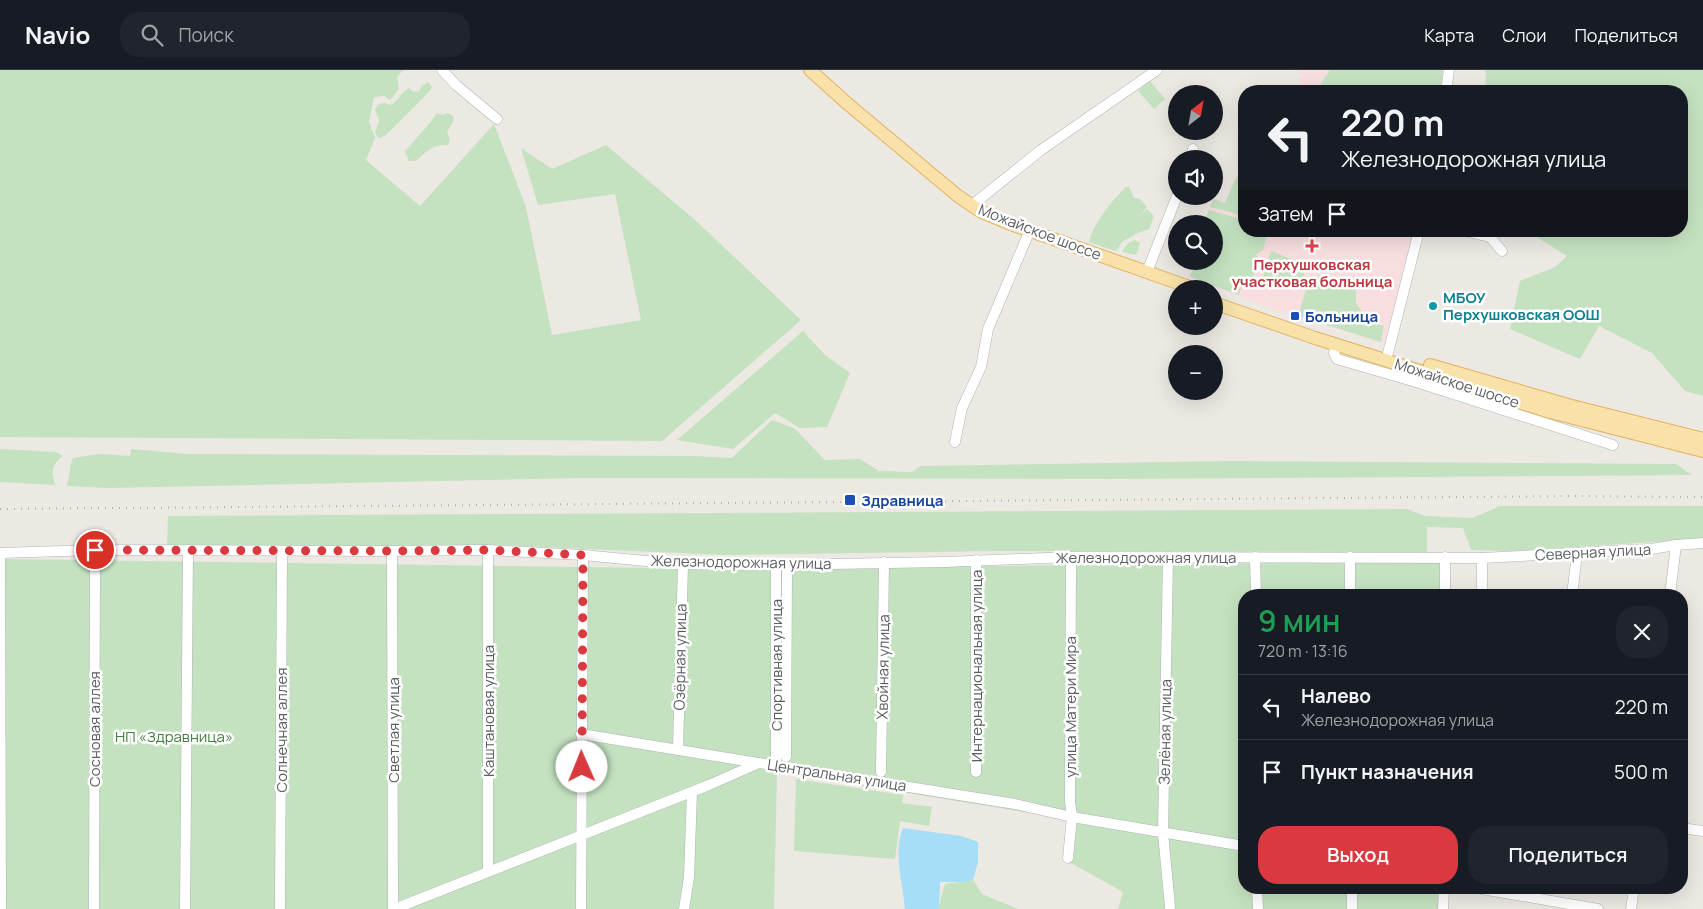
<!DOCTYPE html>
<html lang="ru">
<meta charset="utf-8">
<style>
:root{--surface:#171b24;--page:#20242c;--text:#f1f3f6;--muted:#9ea1a6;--line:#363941;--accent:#da3940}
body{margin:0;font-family:Manrope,sans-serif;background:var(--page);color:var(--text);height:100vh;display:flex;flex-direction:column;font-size:19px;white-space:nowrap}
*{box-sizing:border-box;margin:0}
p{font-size:16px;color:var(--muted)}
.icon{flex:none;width:28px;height:28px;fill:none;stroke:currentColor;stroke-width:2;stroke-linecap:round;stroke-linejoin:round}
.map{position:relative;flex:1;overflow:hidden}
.sheet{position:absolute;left:1238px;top:519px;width:450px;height:305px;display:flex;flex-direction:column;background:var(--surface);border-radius:20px;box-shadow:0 5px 20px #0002}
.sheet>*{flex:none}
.guide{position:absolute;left:1238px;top:15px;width:450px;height:152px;border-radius:20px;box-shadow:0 5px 20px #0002;background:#171b24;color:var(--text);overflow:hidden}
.needle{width:32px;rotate:31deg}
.tools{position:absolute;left:1168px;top:15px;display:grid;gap:10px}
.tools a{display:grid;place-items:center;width:55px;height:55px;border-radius:50%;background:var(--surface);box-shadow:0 5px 20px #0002;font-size:25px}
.pin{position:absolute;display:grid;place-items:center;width:42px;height:42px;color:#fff;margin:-21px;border:2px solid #fff;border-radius:50%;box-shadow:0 1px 5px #0007}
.me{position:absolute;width:55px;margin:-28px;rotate:359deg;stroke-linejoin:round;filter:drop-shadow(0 0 4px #0008)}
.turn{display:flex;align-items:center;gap:18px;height:105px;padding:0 20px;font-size:22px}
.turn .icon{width:65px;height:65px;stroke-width:2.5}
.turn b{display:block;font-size:35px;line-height:42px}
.then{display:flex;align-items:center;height:48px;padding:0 20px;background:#0003;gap:10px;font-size:19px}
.round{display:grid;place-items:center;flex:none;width:52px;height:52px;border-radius:20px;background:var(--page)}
.headline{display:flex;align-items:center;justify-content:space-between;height:85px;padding:0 20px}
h1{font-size:30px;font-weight:600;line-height:38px;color:#1e9e55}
.cta{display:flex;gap:10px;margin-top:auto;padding:10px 20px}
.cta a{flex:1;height:58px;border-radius:20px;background:var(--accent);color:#fff;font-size:20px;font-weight:600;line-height:58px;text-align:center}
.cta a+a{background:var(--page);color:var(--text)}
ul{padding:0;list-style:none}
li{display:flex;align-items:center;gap:15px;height:65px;padding:0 20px;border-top:1px solid var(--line)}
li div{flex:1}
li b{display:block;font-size:19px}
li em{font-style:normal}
header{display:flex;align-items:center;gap:30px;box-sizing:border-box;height:70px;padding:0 25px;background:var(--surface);border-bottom:1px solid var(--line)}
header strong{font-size:24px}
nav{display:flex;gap:28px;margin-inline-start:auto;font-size:18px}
.search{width:350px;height:45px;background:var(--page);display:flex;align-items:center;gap:12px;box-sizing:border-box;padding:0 18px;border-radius:20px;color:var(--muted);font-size:19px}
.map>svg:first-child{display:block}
.medical{fill:#f8dedf}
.green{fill:#c4e2c0}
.water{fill:#a6def7}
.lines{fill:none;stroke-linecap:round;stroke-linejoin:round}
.minor-casing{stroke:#afb3b6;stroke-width:11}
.major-casing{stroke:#e5b061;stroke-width:14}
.minor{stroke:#fff;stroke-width:10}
.major{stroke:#f8e2aa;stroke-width:12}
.rail{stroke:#b0b1b1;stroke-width:2;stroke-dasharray:1 6;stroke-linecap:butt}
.route{stroke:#da3940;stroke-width:9;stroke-dasharray:0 16.2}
.health-dot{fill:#e0444e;stroke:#fff;stroke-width:2}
.culture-dot{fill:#0f9aa8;stroke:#fff;stroke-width:2}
.transit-dot{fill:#1a4fb4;stroke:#fff;stroke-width:2}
.labels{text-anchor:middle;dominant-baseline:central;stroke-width:5;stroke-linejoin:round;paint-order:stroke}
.street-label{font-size:15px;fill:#5a5e61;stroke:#fff}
.health-label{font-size:15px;font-weight:bold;fill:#be3a42;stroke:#fff}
.culture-label{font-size:15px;font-weight:bold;fill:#0d838f;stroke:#fff;text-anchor:start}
.transit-label{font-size:15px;font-weight:bold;fill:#164399;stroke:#fff;text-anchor:start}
.park-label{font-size:15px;fill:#407f3b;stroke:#fff}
</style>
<header>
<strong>Navio</strong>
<div class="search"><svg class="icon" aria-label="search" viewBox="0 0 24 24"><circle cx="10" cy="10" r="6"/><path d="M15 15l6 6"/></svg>Поиск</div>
<nav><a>Карта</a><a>Слои</a><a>Поделиться</a></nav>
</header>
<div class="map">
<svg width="1703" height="839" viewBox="0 0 1703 839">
<rect width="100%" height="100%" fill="#ece8e2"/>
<g class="medical">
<path d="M1294,0H1446L1442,21H1297L1302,5Z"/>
<path d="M1237,105L1244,108V161H1414L1384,274L1251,231L1188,207L1194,191H1214V154H1203L1213,127L1225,132Z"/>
</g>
<g class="green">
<path d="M0,0H403L397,7L399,19L390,30L384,26L374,27L369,52L375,68L366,90L420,136L494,54L526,137L552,265L641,250L615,124L538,135L521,78L552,99L606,75L694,149L801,250L662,371L0,367Z"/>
<path d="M1330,0H1443L1440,21H1321V13Z"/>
<path d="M1486,0H1703V326L1685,321L1652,283L1599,256L1580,289L1510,259L1520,211L1555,197L1567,186L1532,164L1502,166L1493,161H1681V21H1485Z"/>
<path d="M1150,11L1165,29L1154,39L1138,21Z"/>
<path d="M428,12L432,17L429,22L386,65L379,68L375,63L379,51L375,39L379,34L385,33L391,35C399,30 401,22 409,18L413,22L419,21L422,16Z"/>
<path d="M437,43L442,45L448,43L454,47C453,54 449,57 447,63L450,69L448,75C434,74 425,82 416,91H409L405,81L430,53Z"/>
<path d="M1237,106L1244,109V146L1210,137L1213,129L1225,133Z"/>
<path d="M1126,117H1129L1134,128L1140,129L1147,137L1139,147L1147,139L1154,146L1149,159L1135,164V165L1123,171L1116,181L1089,172C1094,152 1111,132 1126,117Z"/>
<path d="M1209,140L1244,150V161L1268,162L1263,180L1255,185L1258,186L1259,190L1252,210L1243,212L1239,225L1190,207L1196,191H1214V154H1203Z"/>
<path d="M1135,170L1140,173L1136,185L1122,182L1128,173Z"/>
<path d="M1271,181L1299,192L1306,199L1300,219L1263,206Z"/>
<path d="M1318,205L1344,212L1356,208V233L1369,252L1384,256L1381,272L1298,246L1307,216L1314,217Z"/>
<path d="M803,261L825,285L850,303L827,357L800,358L775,343L733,379L677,370Z"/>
<path d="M772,350L794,358L825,390L860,389L879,401L912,402L921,396L1226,391L1676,394L1692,405L1111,409L583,408L109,418L67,416L71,393L73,388L100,384L130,386L131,379L188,384L695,386L732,388Z"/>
<path d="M0,379L56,382L63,386C50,396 52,401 55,415L0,412Z"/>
<path d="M1500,436H1703V469L1514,481L1471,480L1463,458L1427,457V482L996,481L724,485L497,475L167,477L168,446L1407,439L1425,446L1473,448Z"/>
<path d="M0,489L725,499L1450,491L1449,525H1244V818H1448V839H1118L1123,822L1071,793L1074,750L777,702L774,839H0Z"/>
<path d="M796,709L903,725L902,733L932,737L929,756L900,751L895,789L794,781Z"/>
<path d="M973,810L982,824L1018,839H938L945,814Z"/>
</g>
<path class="water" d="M903,758L961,766L978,772V792L973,810L964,812H940L939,839H905C903,813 893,782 903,758Z"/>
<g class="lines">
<g class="minor-casing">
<g id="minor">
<path d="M442,0L456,15L497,49"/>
<path d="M1446,21L1449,0"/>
<path d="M1191,89L1193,79"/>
<path d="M971,136L1041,80L1157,0"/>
<path d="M1464,161L1490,167L1502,181"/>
<path d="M1147,202L1177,126"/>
<path d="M1336,275L1334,283L1337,289L1416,312L1613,375"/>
<path d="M1388,283L1419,161"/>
<path d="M955,372L962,338L981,297L988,259L1027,167"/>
<path d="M488,480V802"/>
<path d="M392,481L393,839"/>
<path d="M0,483L95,480L392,481L488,480L583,485L677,494L776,495L945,492L1071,487L1482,488L1651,479L1676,475L1703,473"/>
<path d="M0,483L1,839"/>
<path d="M1168,487L1163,763L1170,837"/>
<path d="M1255,487L1256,525"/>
<path d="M1350,487V525"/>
<path d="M976,490V702"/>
<path d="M776,495V696"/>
<path d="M1445,525V487"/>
<path d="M1482,525V488"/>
<path d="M1572,525L1577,484"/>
<path d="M1670,525L1676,475"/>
<path d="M581,664L758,693"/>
<path d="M678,679L683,494"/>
<path d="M786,687L787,495"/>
<path d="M881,702L884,492"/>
<path d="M1681,758L1703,761"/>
<path d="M1068,788L1072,747L1070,731L1071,487"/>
<path d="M1257,818L1258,838"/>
<path d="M1352,818V839"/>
<path d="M1476,818L1598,839"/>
<path d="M94,839L95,480"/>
<path d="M185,839L188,480"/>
<path d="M280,839L282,481"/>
<path d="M394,839L709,715L759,693L1015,734L1072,747L1244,776"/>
<path d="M581,839L583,485"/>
<path d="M684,839L689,807L692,722"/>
<path d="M1443,839L1444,818"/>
<path d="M1631,839L1634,818"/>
</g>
</g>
<g class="major-casing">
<g id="major">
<path d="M810,0L849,35L958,126L980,141L1008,153L1195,219"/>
<path d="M1214,233L1315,268L1550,342L1703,381"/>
<path d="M1430,295L1568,335L1703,369"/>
</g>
</g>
<use href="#minor" class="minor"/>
<use href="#major" class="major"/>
<path class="rail" d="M0,439L1573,426L1703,427"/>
</g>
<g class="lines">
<path class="route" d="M95,480L392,481L488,480L583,485L582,697"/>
</g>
<path class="health-dot" d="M1309.5 168.5h5v5h5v5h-5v5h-5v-5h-5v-5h5z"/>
<circle class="culture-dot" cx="1433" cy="236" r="5"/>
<g class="transit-dot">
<rect x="1290" y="241" width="10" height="10" rx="2.5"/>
<rect x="844" y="424" width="12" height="12" rx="2.5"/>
</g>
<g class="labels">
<g class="street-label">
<text transform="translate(1040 162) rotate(21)">Можайское шоссе</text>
<text transform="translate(1457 313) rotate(18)">Можайское шоссе</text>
<text transform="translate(1593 482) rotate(-3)">Северная улица</text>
<text x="1146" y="487">Железнодорожная улица</text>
<text transform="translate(741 492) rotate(1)">Железнодорожная улица</text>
<text transform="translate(680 587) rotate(-89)">Озёрная улица</text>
<text transform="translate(776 595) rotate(-90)">Спортивная улица</text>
<text transform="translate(976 596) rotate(-90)">Интернациональная улица</text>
<text transform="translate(883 597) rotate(-89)">Хвойная улица</text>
<text transform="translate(1070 637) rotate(-90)">улица Матери Мира</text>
<text transform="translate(488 641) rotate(-90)">Каштановая улица</text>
<text transform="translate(94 659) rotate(-90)">Сосновая аллея</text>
<text transform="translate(281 660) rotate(-90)">Солнечная аллея</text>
<text transform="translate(393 660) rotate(-90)">Светлая улица</text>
<text transform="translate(1165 662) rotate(-89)">Зелёная улица</text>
<text transform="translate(837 705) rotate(9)">Центральная улица</text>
</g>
<g class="health-label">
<text x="1312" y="194">Перхушковская<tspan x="1312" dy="17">участковая больница</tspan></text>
</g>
<g class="culture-label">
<text x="1443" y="227">МБОУ<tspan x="1443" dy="17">Перхушковская ООШ</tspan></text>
</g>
<g class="transit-label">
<text x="1305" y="246">Больница</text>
<text x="861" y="430">Здравница</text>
</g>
<g class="park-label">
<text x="174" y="666">НП «Здравница»</text>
</g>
</g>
</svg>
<div class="tools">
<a><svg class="needle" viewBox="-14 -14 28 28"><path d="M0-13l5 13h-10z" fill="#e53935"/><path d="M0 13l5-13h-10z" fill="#9ea1a6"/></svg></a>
<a><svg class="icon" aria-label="sound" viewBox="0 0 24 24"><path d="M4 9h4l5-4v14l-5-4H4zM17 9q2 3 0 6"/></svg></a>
<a><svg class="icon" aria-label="search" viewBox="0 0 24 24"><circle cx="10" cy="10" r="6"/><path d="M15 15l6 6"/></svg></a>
<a>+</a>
<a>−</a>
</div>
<div class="pin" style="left:95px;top:480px;background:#d93025"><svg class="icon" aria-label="arrive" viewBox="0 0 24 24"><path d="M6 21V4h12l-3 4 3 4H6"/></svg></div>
<svg class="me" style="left:582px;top:697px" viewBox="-20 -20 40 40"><circle r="19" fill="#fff"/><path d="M0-13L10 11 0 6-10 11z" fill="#da3940"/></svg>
<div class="guide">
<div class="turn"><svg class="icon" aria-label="left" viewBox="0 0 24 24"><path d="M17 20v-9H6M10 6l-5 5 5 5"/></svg><div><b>220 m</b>Железнодорожная улица</div></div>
<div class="then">Затем<svg class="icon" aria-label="arrive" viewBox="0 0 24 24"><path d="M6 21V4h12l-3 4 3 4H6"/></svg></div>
</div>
<section class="sheet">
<div class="headline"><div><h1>9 мин</h1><p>720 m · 13:16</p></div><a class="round"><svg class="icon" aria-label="close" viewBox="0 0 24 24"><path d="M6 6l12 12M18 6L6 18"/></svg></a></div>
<ul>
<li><svg class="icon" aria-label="left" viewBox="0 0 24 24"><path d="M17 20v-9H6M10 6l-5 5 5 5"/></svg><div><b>Налево</b><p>Железнодорожная улица</p></div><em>220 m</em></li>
<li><svg class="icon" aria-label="arrive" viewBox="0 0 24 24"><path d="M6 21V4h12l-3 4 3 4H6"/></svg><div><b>Пункт назначения</b></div><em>500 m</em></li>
</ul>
<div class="cta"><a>Выход</a><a>Поделиться</a></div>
</section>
</div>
